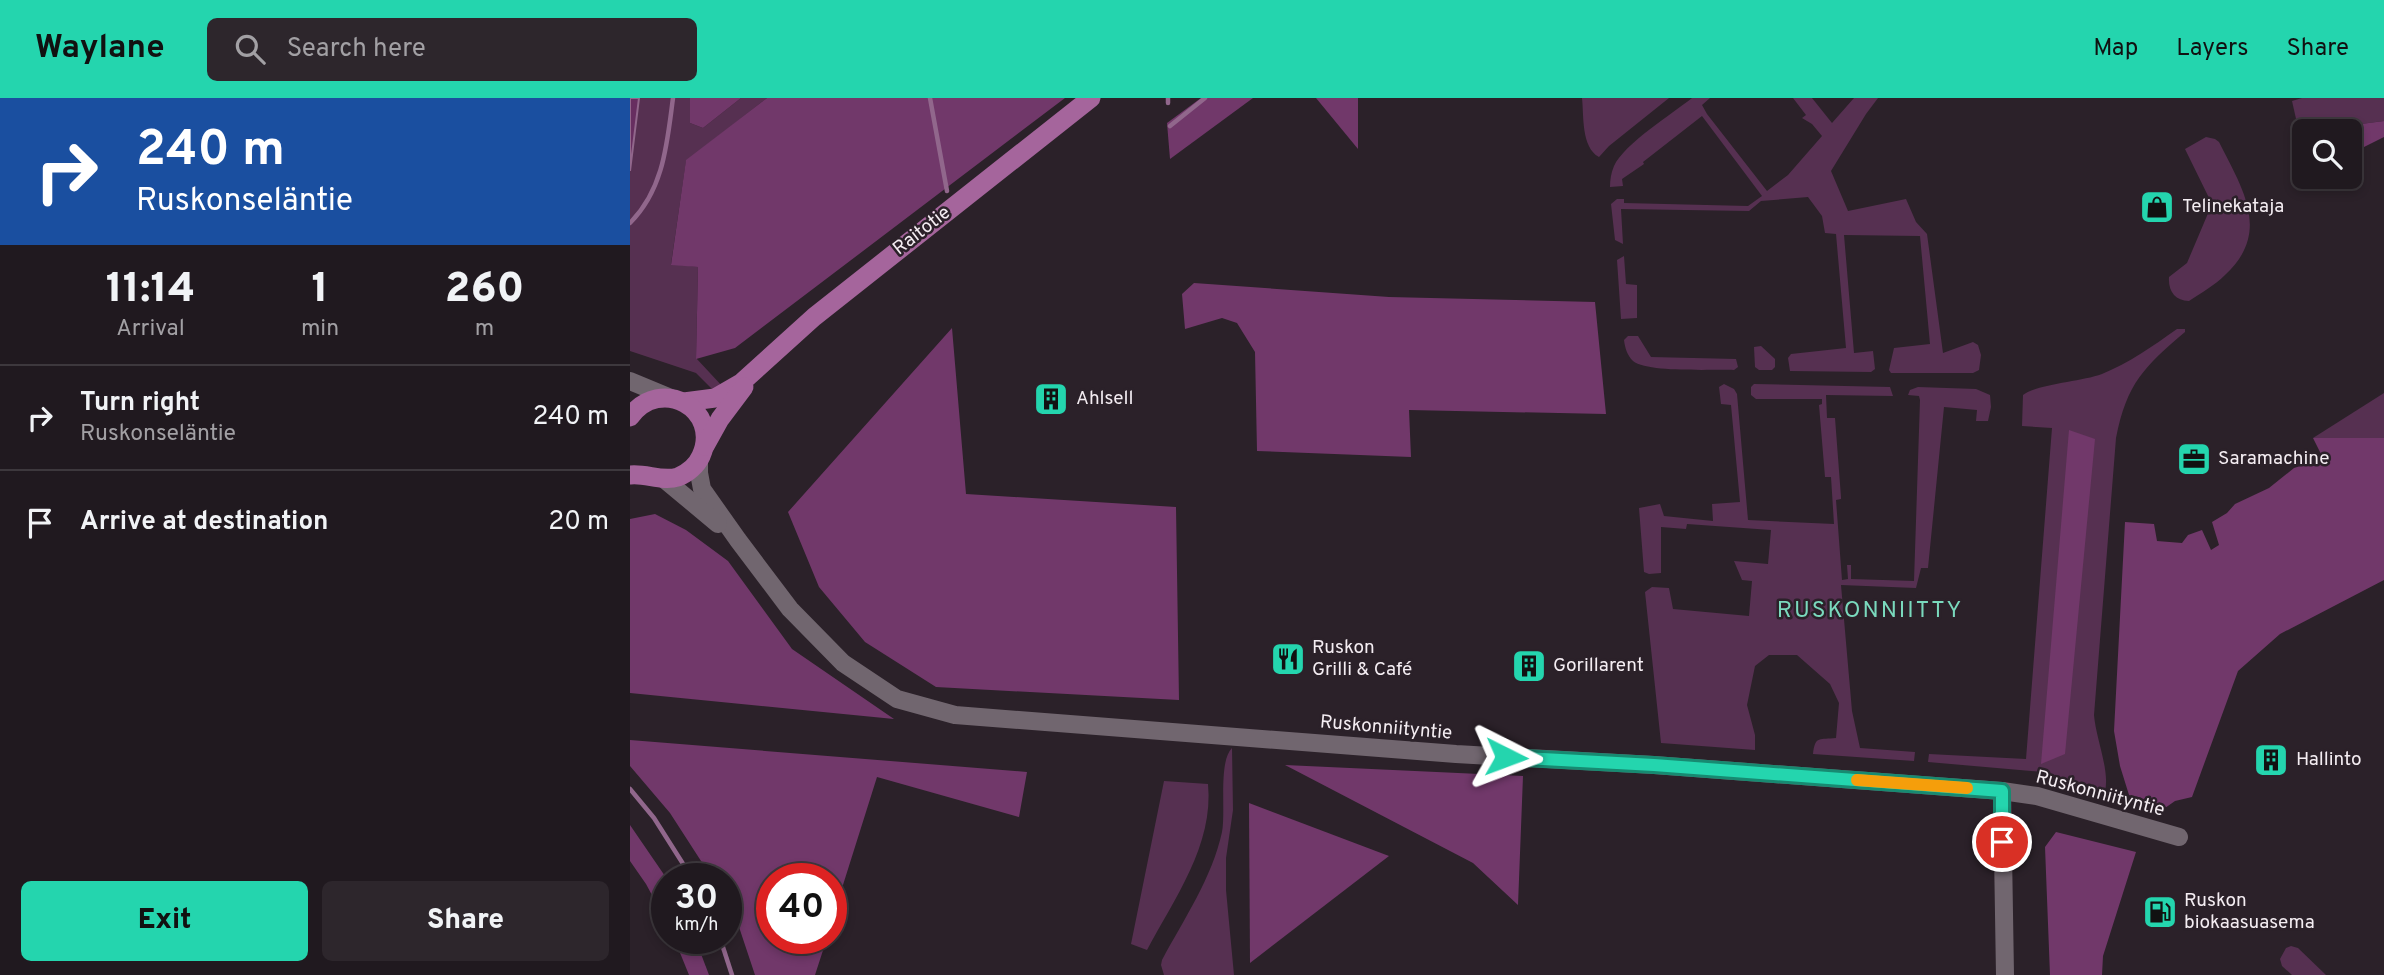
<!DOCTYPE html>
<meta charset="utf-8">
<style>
:root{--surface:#20191f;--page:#2d262c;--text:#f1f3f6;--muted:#a2a0a4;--line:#3d383d;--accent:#24d5ae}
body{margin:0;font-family:Overpass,sans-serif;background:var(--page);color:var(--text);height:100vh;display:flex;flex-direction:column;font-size:26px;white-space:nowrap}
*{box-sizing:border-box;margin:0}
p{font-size:23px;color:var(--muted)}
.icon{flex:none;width:38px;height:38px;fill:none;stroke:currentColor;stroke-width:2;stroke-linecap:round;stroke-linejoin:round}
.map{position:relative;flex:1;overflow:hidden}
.drawer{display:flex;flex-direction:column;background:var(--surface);width:630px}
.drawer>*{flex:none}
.top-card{background:#1a4fa0;color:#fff;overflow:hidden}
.buttons{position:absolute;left:1662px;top:21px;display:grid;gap:14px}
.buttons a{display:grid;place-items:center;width:70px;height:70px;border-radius:10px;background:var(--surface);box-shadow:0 4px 10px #0003,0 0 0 2px var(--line);font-size:35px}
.speed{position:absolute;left:21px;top:765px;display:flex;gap:14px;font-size:35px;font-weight:700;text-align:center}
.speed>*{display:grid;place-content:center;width:91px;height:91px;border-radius:50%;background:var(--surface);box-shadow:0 4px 10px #0003,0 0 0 2px var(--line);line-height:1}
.speed small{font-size:18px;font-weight:400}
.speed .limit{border:10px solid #d22;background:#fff;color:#111}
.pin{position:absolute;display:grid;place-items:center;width:60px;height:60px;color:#fff;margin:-30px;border:4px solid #fff;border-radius:50%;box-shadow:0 2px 7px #0007}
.me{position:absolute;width:77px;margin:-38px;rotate:93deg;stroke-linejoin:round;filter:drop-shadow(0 0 5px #0008)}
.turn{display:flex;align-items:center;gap:24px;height:147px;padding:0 21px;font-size:32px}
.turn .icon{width:91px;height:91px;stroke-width:2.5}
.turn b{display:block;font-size:49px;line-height:60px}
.eta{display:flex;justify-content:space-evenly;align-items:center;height:119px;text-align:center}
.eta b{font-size:42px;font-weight:800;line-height:49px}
.primary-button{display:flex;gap:14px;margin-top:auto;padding:14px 21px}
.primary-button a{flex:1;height:80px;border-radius:10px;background:var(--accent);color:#111;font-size:28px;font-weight:800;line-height:80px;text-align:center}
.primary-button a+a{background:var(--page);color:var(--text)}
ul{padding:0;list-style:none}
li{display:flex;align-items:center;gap:21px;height:105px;padding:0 21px;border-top:2px solid var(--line)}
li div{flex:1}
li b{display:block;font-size:26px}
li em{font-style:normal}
header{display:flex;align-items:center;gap:42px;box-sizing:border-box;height:98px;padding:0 35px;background:var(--accent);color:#111}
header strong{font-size:33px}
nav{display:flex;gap:38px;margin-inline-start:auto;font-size:24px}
.search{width:490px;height:63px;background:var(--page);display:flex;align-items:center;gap:18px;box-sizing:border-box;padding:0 24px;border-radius:10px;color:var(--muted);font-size:26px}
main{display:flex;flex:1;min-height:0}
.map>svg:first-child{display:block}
.green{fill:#563051}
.forest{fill:#71386a}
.water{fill:#672e60;stroke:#91678c;stroke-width:2}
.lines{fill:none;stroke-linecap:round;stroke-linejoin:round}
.stream{stroke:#91678c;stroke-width:4.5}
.secondary{stroke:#71666f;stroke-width:18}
.primary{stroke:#a5659c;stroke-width:19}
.route-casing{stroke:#178a71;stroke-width:18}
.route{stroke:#24d5ae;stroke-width:12}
.slow{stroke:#f59e0b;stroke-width:12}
.labels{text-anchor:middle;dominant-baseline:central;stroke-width:5;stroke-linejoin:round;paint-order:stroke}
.poi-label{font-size:19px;fill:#f4edf2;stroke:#2b2129;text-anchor:start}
.street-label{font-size:19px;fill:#f4edf2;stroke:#2b2129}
.quarter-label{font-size:23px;letter-spacing:2px;fill:#7ad9bd;stroke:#2b2129}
</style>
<header>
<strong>Waylane</strong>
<div class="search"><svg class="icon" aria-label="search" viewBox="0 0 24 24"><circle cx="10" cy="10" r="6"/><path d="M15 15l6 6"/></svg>Search here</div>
<nav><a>Map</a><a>Layers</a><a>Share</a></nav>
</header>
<main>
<section class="drawer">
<div class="top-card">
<div class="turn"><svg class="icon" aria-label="right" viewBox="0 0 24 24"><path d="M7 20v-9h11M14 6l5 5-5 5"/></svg><div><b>240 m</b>Ruskonseläntie</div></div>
</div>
<div class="eta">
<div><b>11:14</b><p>Arrival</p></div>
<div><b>1</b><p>min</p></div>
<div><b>260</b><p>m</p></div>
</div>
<ul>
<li><svg class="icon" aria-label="right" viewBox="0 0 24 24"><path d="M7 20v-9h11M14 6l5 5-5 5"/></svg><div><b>Turn right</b><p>Ruskonseläntie</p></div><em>240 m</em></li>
<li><svg class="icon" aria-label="arrive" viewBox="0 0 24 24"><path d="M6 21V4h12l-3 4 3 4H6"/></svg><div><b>Arrive at destination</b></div><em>20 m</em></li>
</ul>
<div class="primary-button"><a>Exit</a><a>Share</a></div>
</section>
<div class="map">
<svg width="1754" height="877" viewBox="0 0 1754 877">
<rect width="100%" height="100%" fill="#2b2129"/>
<g class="green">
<path d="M9,0H60V25L73,30L111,0H137L56,63L41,166L68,169L66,260L93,289L85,294L66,275L0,253V73Z"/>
<path d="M952,0H1039L979,48L969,59C951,49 954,18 952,0Z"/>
<path d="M1062,0H1080L1072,7L1077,16L1137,93L1158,77L1192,38L1182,26L1172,20L1176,17L1163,0H1182L1202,25L1224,0H1248L1236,16L1201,73L1218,113L1276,101L1286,124L1297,136L1313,255L1343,244L1348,247L1351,257L1349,272L1343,275H1261L1259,272L1264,250L1300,246L1290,138L1214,137L1224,255L1243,253L1245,271L1241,274L1160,273L1158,260L1161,256L1216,250L1206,136L1195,135L1192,118L1178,99L1131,103L1119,113L991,111L993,146L985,142L981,106L987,101H994V105L1118,108L1132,98L1072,18L1013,64L1014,66L992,81L993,88L980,89C980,82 981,75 984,68C994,46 1042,16 1062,0Z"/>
<path d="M1672,0H1754V23L1669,34L1662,3Z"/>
<path d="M1576,39L1585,41L1589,44C1612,90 1642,134 1595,177C1585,187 1571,195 1559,203C1545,203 1538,193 1539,179L1557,165L1582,106L1555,51Z"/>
<path d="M994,158L996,186L1007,187V220L991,221L987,162Z"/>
<path d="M1547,231H1555V234C1514,269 1497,285 1486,340L1464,617C1466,641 1480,673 1475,693L1412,674L1298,664L1299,656L1396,661L1422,330L1392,328L1393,297C1407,286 1450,284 1472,276C1499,265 1523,248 1547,231Z"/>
<path d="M998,238H1008L1021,259L1106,261L1108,269L1104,272C1082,271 1018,275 1003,263C997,257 995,250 994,242Z"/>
<path d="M1131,248L1145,261V269L1142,272H1129L1125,269L1124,249Z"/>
<path d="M1094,286L1104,291L1107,296L1118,422L1204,426L1201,379H1195L1189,307L1192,306V301H1126L1121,297V289L1124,286L1260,289L1263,298L1196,297L1197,320H1205L1211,399V401L1206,402L1212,482L1218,481L1217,467H1221V481L1284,483L1290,302L1289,298L1278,297L1280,292L1288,289L1346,291L1360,297L1361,309L1358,323H1346L1347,312L1314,309L1298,470H1291L1286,490L1211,487L1222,613L1230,650L1285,654L1284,663L1183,656C1185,637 1190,642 1206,640L1209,605L1200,586L1167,557H1139L1125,568L1117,607L1125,637V652L1031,645L1015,494L1022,489L1039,490L1043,511L1119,518L1122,483L1112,482L1104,463L1138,466L1141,432L1057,426L1056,431L1031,429V475L1019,476L1014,474L1009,410L1030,406L1034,418L1083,423L1082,406L1110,404L1101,307L1091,306L1089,289Z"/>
<path d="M1754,295V340H1683Z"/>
<path d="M602,650L603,712L596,760V792L604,877H534L531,867L532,862C554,821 582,780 592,734C596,713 588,664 602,650Z"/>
<path d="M534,683L578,686C584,747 544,801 517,852L501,846Z"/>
<path d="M1661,848L1668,850L1696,877H1662L1652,868L1650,861L1656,850Z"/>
</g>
<g class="forest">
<path d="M60,0H111L73,30L60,25Z"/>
<path d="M137,0H435L105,250L66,261L68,169L41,167L56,62Z"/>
<path d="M571,0H623L540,61L537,25Z"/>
<path d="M686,0H728V51Z"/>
<path d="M1754,23V39L1720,56V33H1677Z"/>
<path d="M564,185L759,199L965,204L976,316L779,312L781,359L627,353L625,254L607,225L592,220L555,231L552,196Z"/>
<path d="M322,230L336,396L546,409L549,602L306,589L235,544L189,489L158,414Z"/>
<path d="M1439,332L1465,341L1435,656L1411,666Z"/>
<path d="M1683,340H1754V482L1650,536L1608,573L1562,699L1545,703L1535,710L1499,697L1490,668L1484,633L1495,424L1524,426L1527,443L1552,445L1558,437L1572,432L1581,452L1589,447L1582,424L1597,415L1605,406L1639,390L1664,370L1680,365L1691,356Z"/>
<path d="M25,416L56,432L98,463L162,551L264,621L0,595V421Z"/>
<path d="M0,642L397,674L389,719L247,679L201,825V780H142V840H197L185,877H125L105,817L96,804V780H82L40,715L0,668Z"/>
<path d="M655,667L893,678L888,807L843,765Z"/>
<path d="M619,705L759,758L620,865Z"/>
<path d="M0,727L37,781V825L16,786L0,763Z"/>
<path d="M1426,734L1506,754L1473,858L1472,877H1420L1415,749Z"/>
<path d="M44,840H65L79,877H59Z"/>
</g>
<path class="water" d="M0,0H9L0,73Z"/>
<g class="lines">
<g class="stream">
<path d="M300,0L317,93"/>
<path d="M538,0V5"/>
<path d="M540,28L575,0"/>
<path d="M0,125C34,91 37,45 43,0"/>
<path d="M0,691L24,720L62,780"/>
<path d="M90,840L102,877"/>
</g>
<g class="secondary">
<path d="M0,283L41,300"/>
<path d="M69,362V375L72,391L108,442L160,511L213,565L267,601L325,617L826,656L1024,667L1372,693L1407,698L1549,739"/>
<path d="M34,381L88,426"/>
<path d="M1372,693L1375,877"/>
</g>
<g class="primary">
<path d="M54,304L85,300L111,285L184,219L461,0"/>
<path d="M0,319C30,277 92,311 71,358C67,367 58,375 48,379C32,384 16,375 0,377"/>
<path d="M75,348L90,321L114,289"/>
</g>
</g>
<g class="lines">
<g class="route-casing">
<path id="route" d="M876,659L1024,667L1372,693V744"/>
</g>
<use href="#route" class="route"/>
<path class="slow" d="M1227,682L1337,690"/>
</g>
<defs>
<g id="shop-square" transform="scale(1.75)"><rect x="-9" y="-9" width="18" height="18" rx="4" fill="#24d5ae" stroke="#2b2129"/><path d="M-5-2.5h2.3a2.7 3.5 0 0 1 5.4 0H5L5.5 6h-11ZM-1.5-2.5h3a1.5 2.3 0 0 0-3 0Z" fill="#111"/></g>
<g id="building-square" transform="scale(1.75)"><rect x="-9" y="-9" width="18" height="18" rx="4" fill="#24d5ae" stroke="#2b2129"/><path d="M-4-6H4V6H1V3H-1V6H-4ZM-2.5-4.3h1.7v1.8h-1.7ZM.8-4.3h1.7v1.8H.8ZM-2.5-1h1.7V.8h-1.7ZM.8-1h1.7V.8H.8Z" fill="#111"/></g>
<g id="office-square" transform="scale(1.75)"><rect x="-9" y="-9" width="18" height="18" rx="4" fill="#24d5ae" stroke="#2b2129"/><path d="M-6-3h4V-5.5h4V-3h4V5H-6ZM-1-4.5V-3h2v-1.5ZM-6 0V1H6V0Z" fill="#111"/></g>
<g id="restaurant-square" transform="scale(1.75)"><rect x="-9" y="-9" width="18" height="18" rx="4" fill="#24d5ae" stroke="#2b2129"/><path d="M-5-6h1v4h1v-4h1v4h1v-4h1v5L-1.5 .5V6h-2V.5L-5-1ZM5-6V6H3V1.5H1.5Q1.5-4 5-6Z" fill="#111"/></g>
<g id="fuel-square" transform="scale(1.75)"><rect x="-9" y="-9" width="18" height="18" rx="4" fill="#24d5ae" stroke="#2b2129"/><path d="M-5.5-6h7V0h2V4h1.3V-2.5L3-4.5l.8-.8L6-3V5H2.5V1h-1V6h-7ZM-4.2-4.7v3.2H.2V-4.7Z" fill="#111"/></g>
</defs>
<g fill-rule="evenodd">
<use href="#shop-square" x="1527" y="109"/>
<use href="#building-square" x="421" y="301"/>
<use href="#office-square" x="1564" y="361"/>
<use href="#restaurant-square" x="658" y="561"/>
<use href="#building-square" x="899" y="568"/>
<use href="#building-square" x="1641" y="662"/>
<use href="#fuel-square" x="1530" y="814"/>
</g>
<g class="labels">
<g class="poi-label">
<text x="1552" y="109">Telinekataja</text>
<text x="446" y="301">Ahlsell</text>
<text x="1588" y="361">Saramachine</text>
<text x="682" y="550">Ruskon<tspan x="682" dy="22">Grilli &amp; Café</tspan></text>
<text x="923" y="568">Gorillarent</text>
<text x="1666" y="662">Hallinto</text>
<text x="1554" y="803">Ruskon<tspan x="1554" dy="22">biokaasuasema</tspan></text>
</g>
<g class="street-label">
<text transform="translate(292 133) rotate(-38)">Raitotie</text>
<text transform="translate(756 630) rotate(5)">Ruskonniityntie</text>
<text transform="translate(1470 696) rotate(15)">Ruskonniityntie</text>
</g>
<g class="quarter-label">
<text x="1240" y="513">RUSKONNIITTY</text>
</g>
</g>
</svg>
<div class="buttons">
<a><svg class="icon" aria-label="search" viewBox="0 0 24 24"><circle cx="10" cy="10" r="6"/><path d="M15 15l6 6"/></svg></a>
</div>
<div class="speed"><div>30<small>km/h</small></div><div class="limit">40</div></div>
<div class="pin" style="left:1372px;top:744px;background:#d93025"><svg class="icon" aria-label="arrive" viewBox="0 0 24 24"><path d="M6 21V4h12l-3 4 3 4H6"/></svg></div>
<svg class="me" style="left:876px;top:659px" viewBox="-20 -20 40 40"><path d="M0-17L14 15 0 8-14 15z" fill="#24d5ae" stroke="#fff" stroke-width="4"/></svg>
</div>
</main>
